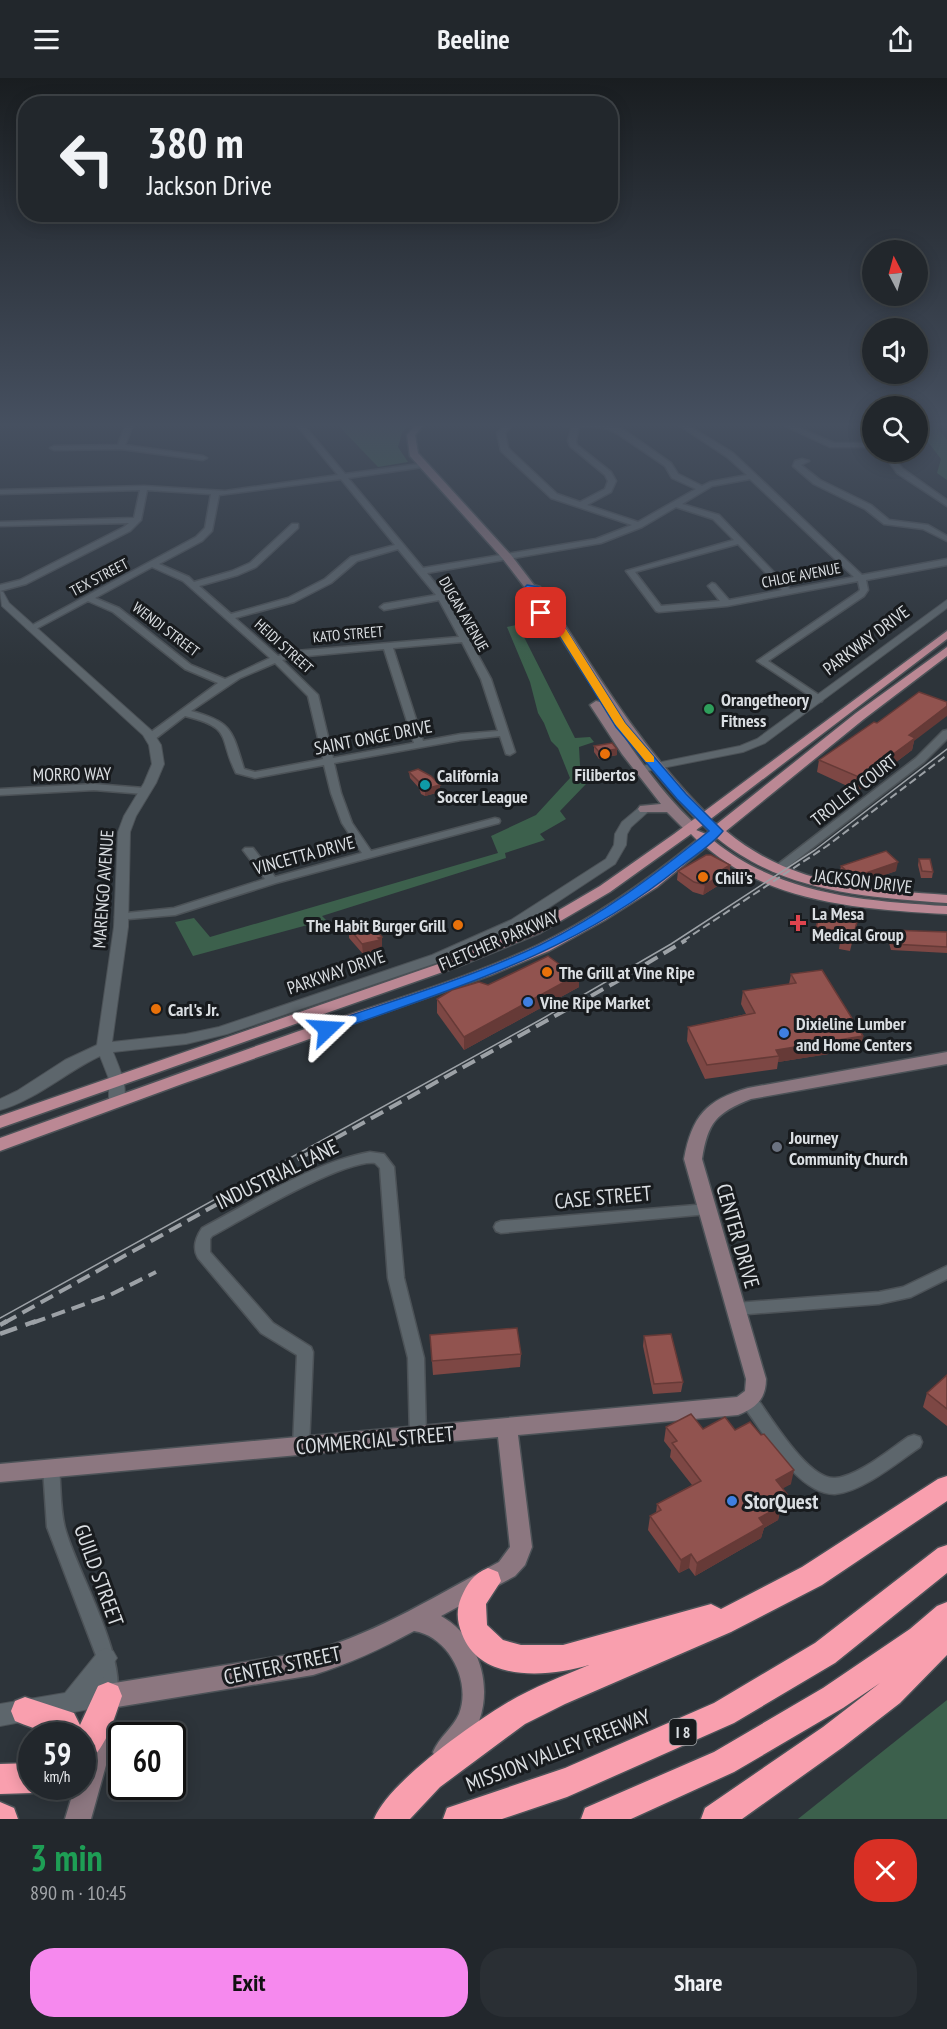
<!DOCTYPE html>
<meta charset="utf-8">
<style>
:root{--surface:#22272c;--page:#2a2f34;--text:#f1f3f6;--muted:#a2a5a9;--line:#3f4448;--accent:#f689ee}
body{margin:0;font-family:"PT Sans Narrow",sans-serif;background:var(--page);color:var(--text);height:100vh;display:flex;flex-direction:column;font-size:22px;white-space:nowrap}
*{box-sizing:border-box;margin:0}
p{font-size:20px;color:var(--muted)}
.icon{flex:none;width:33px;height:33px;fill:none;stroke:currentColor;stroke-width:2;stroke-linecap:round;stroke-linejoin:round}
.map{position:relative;height:1741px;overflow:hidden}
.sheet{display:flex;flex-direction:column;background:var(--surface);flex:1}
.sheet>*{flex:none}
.top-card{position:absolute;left:18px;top:18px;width:600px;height:126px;border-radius:24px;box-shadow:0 3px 15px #0003,0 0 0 2px var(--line);background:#22272c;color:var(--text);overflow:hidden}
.needle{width:39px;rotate:354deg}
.tools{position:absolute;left:862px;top:162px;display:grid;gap:12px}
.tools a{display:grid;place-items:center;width:66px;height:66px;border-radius:50%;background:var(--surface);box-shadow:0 3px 15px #0003,0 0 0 2px var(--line);font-size:30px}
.speed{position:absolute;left:18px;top:1644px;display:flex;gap:12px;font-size:30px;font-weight:700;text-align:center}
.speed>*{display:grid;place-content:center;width:78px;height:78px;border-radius:50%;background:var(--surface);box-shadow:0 3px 15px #0003,0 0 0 2px var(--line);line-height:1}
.speed small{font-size:15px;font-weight:400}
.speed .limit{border:3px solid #111;border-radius:9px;background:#fff;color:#111}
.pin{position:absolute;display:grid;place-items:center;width:51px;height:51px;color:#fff;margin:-26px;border-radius:12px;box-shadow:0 3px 9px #0006}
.me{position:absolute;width:66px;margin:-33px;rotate:70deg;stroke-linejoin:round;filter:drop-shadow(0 0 4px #0008)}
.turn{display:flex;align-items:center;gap:21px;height:126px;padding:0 30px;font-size:27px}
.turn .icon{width:78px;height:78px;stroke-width:2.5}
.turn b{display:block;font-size:42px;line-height:51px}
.round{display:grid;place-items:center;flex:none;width:63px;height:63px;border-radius:24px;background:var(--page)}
.summary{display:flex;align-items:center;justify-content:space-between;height:102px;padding:0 30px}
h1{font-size:36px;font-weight:800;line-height:45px;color:#1e9e55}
.primary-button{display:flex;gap:12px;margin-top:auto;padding:12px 30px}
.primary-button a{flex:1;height:69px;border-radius:24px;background:var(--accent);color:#111;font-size:24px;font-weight:800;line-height:69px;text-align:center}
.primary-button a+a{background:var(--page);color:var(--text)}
header{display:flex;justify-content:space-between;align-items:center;height:78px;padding:0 30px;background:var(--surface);font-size:27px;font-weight:800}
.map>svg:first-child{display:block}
.green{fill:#3c604c}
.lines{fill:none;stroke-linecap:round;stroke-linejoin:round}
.minor-casing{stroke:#4c5257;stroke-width:3}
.tertiary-casing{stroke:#4c5257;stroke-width:2}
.secondary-casing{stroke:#4c5257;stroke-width:3}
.primary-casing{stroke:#4c5257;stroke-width:3}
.motorway-casing{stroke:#4c5257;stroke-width:3}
.minor{fill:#5d666c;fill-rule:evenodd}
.tertiary{fill:#5d666c;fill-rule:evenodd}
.secondary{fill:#8c7780;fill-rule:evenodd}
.primary{fill:#bb8894;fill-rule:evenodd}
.motorway{fill:#f99fae;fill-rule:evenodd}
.tram{stroke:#9ca1a6;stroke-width:1.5}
.rail-far2{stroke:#9ca1a6;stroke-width:2;stroke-dasharray:8 4;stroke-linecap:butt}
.rail-far1{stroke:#9ca1a6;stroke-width:4;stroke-dasharray:14 7;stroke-linecap:butt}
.rail{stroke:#9ca1a6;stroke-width:4.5;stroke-dasharray:18 9;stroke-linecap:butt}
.wall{fill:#7d4744}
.shaded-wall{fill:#663a37}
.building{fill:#91534f;stroke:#663a37;stroke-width:1.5}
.route{fill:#1a73e8;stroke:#114b97;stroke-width:1.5}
.slow{fill:#f59e0b}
.leisure-dot{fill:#2e9e5b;stroke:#181b1e;stroke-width:2}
.food-dot{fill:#e8710a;stroke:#181b1e;stroke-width:2}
.culture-dot{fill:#0f9aa8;stroke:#181b1e;stroke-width:2}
.health-dot{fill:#e0444e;stroke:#181b1e;stroke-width:2}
.shop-dot{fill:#3f7fe0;stroke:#181b1e;stroke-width:2}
.worship-dot{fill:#6b7280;stroke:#181b1e;stroke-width:2}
.labels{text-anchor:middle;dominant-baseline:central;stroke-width:6;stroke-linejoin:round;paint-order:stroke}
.far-street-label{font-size:15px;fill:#dadee2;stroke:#181b1e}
.shield{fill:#181b1e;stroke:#a0a4a7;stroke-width:1.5}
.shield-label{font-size:16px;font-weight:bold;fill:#dadee2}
.street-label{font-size:18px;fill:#dadee2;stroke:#181b1e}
.poi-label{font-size:18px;font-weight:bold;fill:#dadee2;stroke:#181b1e;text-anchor:start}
.near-street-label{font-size:21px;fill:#dadee2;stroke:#181b1e}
.near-poi-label{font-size:21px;font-weight:bold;fill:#dadee2;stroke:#181b1e;text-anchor:start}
</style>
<header><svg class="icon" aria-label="menu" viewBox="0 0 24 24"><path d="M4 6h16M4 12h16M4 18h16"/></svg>Beeline<svg class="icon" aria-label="share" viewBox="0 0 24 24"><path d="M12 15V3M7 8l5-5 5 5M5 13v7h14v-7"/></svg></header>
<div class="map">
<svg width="947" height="1741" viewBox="0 0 947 1741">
<rect width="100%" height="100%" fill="#2d343a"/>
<g class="green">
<path d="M336,345H411L402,355L398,369L408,384L378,389Z"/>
<path d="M918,345H934L947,362V402L937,395L941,381L918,351Z"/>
<path d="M516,547L523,557L575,660L590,659L594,664L579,669L580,687L586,706L560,733L566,741L540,756L545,762L505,775L506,780L322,838L326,842L193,878L175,844L194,840L210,859L498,775L491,758L536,737L570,700L558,670L551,663L544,645L538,635L530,604L507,549Z"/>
<path d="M947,1622V1741H798Z"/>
</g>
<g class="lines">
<g class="minor-casing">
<g id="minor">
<path d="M126,345H134L125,367L203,378L207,380L203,382L121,371L54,372L50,370L54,368L118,367Z"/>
<path d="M295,345H302L345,396L426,385L427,387L423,389L348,400L423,490L596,461L632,447L551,420L501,373L497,355L506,345H514L505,355L508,370L557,416L580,424L605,411L608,403L605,397L570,368L568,363L572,348L558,347L555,345L606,346L624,352L671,385L678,396L702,408L710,404L747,397L727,379L676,345H684L733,375L862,497L947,481V487L866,502L868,512L864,518L768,583L822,619V623L819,624L757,583L858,514L860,512L858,503L727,528L659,534L656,533L626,493L734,462L713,441L676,429L642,449L601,465L427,495L446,519L491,601L515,674L510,677L506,676L500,658L461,662L334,685L341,715L352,745L371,773L495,740L499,741L500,743L499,745L276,805L175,837L117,842L115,839L117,836L174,830L265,801L243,772L245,770H253L275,799L362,775L342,745L331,715L324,687L255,700L236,695C218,659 234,650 185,638L155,661H147V657L218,605L185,591L113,534L88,523L34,552L31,553L27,550L196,459L205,450L211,416L147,412L141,442L130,453L26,506L0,513V507L20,502L124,449L129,445L0,448V444L134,440L140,412L0,416V412L144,408L225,413L338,397ZM579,348L605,350L618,356L665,388L672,400L696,411L638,444L587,427L611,414L616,403L611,394L577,367L576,363ZM341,401L395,467L351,479L325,501L288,520L231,536L199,508L238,497L256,489L298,450V446H292L250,485L232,493L194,504L189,499L159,486L202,463L212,453L219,417ZM750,401L854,499L790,511L719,437L682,426L712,408ZM738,466L782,512L729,522L715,506L712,505L708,508L720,523L661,528L635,494ZM398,471L436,517L384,526L380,529L384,532L439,522L459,559L296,573L278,578L235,540L294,524L331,505L357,483ZM152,489L183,503L270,580L225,601L191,587L119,530L95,520ZM462,564L481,601L498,653L461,656L423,663L393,570ZM384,571L414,665L333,680L318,617L282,582L296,579ZM275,585L308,618L323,681L255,694L244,691C232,653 233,644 191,633L240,600Z"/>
<path d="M779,345H788L834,365H873V369H830Z"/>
<path d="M862,345H869L873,350V357Z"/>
<path d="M882,374H888L903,391L947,422V428L897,395Z"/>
<path d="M802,381L809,383L801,387L820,402L871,427L889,442L928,447L947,458V463L923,451L884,446L865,431L814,406L793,388L795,383Z"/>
<path d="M947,652V661L924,684L781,794H773L771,792L773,790L916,680L943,653Z"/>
<path d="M94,706L144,710L149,713L144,716L94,712L0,717V711Z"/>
<path d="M370,1074L384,1076L394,1089L404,1200L424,1280L426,1358L424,1363L418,1365L412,1363L410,1358L408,1280L388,1200L380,1090L375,1085C344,1081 243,1141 212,1158L210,1161V1174L273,1245L311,1269L313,1274L309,1369L307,1374L301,1376L295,1374L293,1369L297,1277L261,1255L198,1180C192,1170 196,1159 202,1150C253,1123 314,1084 370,1074Z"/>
<path d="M708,1126L713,1127L715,1131L713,1135L708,1136L501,1155L496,1153L494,1149L496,1145L501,1143Z"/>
<path d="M947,1188V1201L911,1219L879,1226L736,1237L731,1235L728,1231L731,1227L736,1225L879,1214L903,1209Z"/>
<path d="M750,1317L756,1319C771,1339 808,1402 835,1400C857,1399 890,1371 908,1359L914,1357L920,1359L922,1364L920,1369C898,1384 862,1414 835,1416C798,1417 764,1355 744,1329L742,1324L744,1319Z"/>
<path d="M51,1383L57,1385L59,1390C61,1409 60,1431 65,1450C76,1492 131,1585 115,1625L108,1628L101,1625L98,1618L97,1580L47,1449L43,1390L45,1385Z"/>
</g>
</g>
<g class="tertiary-casing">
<g id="tertiary">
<path d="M0,513L3,514L9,525L152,653L161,667L164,686L156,705L136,738L130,754L128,849L112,964L186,956L219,949L432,877L511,842L606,781L614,767L615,756L622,744L641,728H649L651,731L631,749L627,756L626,767L615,786L521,848L442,883L227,956L186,966L113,974C119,990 130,1011 122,1028H112L109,1024V1001L100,978C66,994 36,1022 0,1032V1021L17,1013L65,982L97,967L114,849L118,754L124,738L144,705L152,686L149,667L143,657L2,528Z"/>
<path d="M947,522V530L765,665L743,674L642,694L636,691L642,688L740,668L757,661Z"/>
<path d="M106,1570L113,1573L117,1580L97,1609L108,1607L116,1610L119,1618L116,1626L0,1648V1626L65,1615L99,1573Z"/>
</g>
</g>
<g class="secondary-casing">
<g id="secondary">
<path d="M417,345H425L415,357L418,375L511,477L534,507L540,509C595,592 637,666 709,738L711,741L709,744H699C632,675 582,595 532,513L526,511L503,481L410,378L407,357Z"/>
<path d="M596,623L600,624C630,668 658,712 696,747L698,750L696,753H686L667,734H640L638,731L640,728L661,726L622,676L590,627Z"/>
<path d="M947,974V986L751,1021C716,1035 708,1044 702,1081L766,1301C766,1321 756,1330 738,1337L518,1357L532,1469L525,1487L515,1498L441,1538C487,1564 498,1628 465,1668C459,1676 455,1682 445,1686L436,1683L433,1674C439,1659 453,1650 459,1636C472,1603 448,1558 414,1553C381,1571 349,1586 313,1597L117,1629L107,1635L99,1631C95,1622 96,1619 100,1610L108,1606L313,1573C379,1554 439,1516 499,1484L510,1469L498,1359L0,1404V1386L737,1319L745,1313L746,1301L684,1081C692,1038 706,1022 748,1010Z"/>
<path d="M103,1643L112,1646L115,1655L91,1741H65L75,1708H82C82,1686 86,1667 94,1646Z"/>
</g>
</g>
<g class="primary-casing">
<path id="primary" d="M947,553V561L708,743L717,746L856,635L947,569V578L864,641L726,753C792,808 865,811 947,817V825C865,819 783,814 717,760L714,763C781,817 865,823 947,828V836C863,831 773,826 706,769L657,809L605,842L549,873L491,897L182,1006L0,1073V1060C100,1024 199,988 299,953C379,926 462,903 538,867C596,839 648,802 697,762L691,756L610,814L540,855L457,889L0,1050V1038L447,883L530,849L600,808L674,756ZM703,747L709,753L706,756L696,752Z"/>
</g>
<g class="motorway-casing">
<g id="motorway">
<path d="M947,1398V1423L822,1507L731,1554L565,1626L525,1646L440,1709L410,1741H374C389,1704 469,1648 505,1626C531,1610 561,1599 589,1587C549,1599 480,1605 462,1556C457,1544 456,1532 461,1520C467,1506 473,1496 488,1490L498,1494L501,1503L486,1526L487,1547L503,1562L521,1567H563L711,1526L721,1531L802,1489L938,1401Z"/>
<path d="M947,1467V1495L835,1585L734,1645L567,1719L502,1741H443L447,1730L565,1690L714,1625L815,1565L938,1470Z"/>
<path d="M947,1524V1577L900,1625L843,1669L742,1741H701L705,1730L823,1649L880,1605L843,1630L734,1694L631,1741H581L585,1730L714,1674L823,1610L910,1551L937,1528Z"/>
<path d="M108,1604L118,1608L122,1618C114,1640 105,1677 82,1686V1658C57,1658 39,1653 15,1643L11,1633L15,1623L25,1619L74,1635L80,1647L98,1608Z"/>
<path d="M32,1685V1708H43V1711L32,1715L0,1716V1686Z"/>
<path d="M0,1724L14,1730L18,1741H0Z"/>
</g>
</g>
<use href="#minor" class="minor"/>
<use href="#tertiary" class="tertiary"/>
<use href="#secondary" class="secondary"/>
<use href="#primary" class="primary"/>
<use href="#motorway" class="motorway"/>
<path class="tram" d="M0,1240L540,942L671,866L815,772L947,671"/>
<path class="rail-far2" d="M683,863L827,768L947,677"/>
<g class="rail-far1">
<path d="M4,1245L616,904L686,862"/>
<path d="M32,1245L110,1217L156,1194"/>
</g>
<g class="rail">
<path d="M0,1247L7,1243"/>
<path d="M0,1256L36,1243"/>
</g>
</g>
<g class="wall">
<path d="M877,645L914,663L912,672L858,713L817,694L819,682Z"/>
<path d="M594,668L617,677L599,681L594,674Z"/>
<path d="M409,694L440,707V714L425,718L421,716L419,710L410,700Z"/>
<path d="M919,781L933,794L932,800H921L918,787Z"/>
<path d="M730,787L729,797L720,802L719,807L703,817L693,814L677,802L678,793Z"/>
<path d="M841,788L896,793L858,806L846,804L839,798Z"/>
<path d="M857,844L850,873L839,871L840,864L814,859L816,849Z"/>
<path d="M349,850L382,869H380L381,872L363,876L349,860Z"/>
<path d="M889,852L947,854V875L891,872L887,858Z"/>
<path d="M567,892L579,896V909L464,972L437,935V921L488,907Z"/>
<path d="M791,896L863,958L860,971L778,984L777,991L705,1001L687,963L688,949L746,936L741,926L743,913L789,906Z"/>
<path d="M430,1257L521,1276L520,1289L433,1297Z"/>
<path d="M644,1258L683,1304L681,1314L653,1316L643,1268Z"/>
<path d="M947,1297V1348L923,1329L927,1315Z"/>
<path d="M666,1349L735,1352L791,1406L782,1410L784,1430L780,1433L778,1442L764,1450L761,1460L695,1498L689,1490L679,1495L648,1452L650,1438L656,1435L657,1426L692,1407L670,1379L671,1372L664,1363Z"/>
</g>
<g class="shaded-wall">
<path d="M947,628V638L914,663L912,672L858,713L861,700L909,657Z"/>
<path d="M617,671V677L599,681V674Z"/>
<path d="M440,707V714L425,718V711Z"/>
<path d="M898,784L896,793L858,806L860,797Z"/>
<path d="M730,787L729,797L720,802L719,807L703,817L705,807L717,795Z"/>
<path d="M382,859V869H380L381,872L363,876L362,866Z"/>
<path d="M579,896V909L464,972V959Z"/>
<path d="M863,958L860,971L778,984L779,978L776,972Z"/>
<path d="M794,1392L791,1406L773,1416L776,1402Z"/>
<path d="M787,1416L784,1430L780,1433L778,1442L764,1450L761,1460L695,1498L697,1485L759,1440L776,1423Z"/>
<path d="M691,1476L689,1490L679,1495L681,1482Z"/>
</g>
<g class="building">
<path d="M919,614L947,624V628L909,657L915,660L861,700L819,682L874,644L877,645Z"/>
<path d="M612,665L617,671L599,674L594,668Z"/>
<path d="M418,691L431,698L440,707L425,711L421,710L419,704L409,694Z"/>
<path d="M886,773L898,784L860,797L848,794L841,788Z"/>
<path d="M706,777H711L730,787L717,795L721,797L705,807L694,804L678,793Z"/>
<path d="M919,781H930L933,794L922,793Z"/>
<path d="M820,837L857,844L852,863L841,861L843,854L816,849Z"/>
<path d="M366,841L382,859L378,860L380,862L362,866L349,850Z"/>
<path d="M889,852L947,854V869L892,866Z"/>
<path d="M548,878L567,892L570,891L579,896L464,959L437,921L452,912L479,904L488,907Z"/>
<path d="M822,892L863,958L776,972L779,978L707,987L688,949L755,935L743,913L796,905L791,896Z"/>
<path d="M517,1250L521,1276L432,1283L430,1257Z"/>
<path d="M671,1256L683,1304L654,1306L644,1258Z"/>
<path d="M947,1297V1331L927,1315Z"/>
<path d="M691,1336L703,1351L725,1339L735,1352L750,1344L761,1357L764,1356L794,1392L776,1402L787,1416L776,1423L781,1428L759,1440L764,1447L697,1485L691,1476L681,1482L650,1438L661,1432L657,1426L701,1403L672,1365L677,1363L666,1349Z"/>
</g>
<linearGradient id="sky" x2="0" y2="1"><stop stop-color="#191d20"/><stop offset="0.59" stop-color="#465060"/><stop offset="1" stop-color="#465060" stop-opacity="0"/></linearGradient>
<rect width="947" height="588" fill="url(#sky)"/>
<path class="route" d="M527,507L539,509L625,645L686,716L723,753C712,767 695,777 681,788C576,874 457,909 332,954H322L320,951L322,947C394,922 470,900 540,867C602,837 656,796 709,753L677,721L616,649L546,535L541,538L537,537L522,512Z"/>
<path class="slow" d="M558,551H566L625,645L654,679V684H646L615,646L557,553Z"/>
<circle class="leisure-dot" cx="709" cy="631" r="6"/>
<g class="food-dot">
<circle cx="605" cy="676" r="6"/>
<circle cx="703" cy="799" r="6"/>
<circle cx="458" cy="847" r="6"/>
<circle cx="547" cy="894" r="6"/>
<circle cx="156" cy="931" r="6"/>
</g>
<circle class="culture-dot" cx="425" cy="707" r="6"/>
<path class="health-dot" d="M795 836h6v6h6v6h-6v6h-6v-6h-6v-6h6z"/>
<g class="shop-dot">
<circle cx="528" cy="924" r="6"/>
<circle cx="784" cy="955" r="6"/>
<circle cx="732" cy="1423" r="6"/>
</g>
<circle class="worship-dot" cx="777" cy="1069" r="6"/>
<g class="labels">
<g class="far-street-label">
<text transform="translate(801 497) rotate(-11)">CHLOE AVENUE</text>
<text transform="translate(99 499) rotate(-28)">TEX STREET</text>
<text transform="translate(464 536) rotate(60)">DUGAN AVENUE</text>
<text transform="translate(166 551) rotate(37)">WENDI STREET</text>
<text transform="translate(348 556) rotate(-5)">KATO STREET</text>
<text transform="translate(284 568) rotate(42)">HEIDI STREET</text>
</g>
<rect class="shield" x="669.5" y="1641" width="27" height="26" rx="4.5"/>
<g class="shield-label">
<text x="683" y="1654">I 8</text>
</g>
<g class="street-label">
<text transform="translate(866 562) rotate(-37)">PARKWAY DRIVE</text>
<text transform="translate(373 659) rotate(-11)">SAINT ONGE DRIVE</text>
<text transform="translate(72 696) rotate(-1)">MORRO WAY</text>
<text transform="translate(854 712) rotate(-38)">TROLLEY COURT</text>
<text transform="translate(304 777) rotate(-15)">VINCETTA DRIVE</text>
<text transform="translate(863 803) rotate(7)">JACKSON DRIVE</text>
<text transform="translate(103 811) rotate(-86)">MARENGO AVENUE</text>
<text transform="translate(499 862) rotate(-23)">FLETCHER PARKWAY</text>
<text transform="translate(336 894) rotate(-19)">PARKWAY DRIVE</text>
</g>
<g class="poi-label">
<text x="721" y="621">Orangetheory<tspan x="721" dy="21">Fitness</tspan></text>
<text x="605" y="696" text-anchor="middle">Filibertos</text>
<text x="437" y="697">California<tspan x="437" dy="21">Soccer League</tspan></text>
<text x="715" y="799">Chili's</text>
<text x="812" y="835">La Mesa<tspan x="812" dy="21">Medical Group</tspan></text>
<text x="446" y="847" text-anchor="end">The Habit Burger Grill</text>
<text x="559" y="894">The Grill at Vine Ripe</text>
<text x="540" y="924">Vine Ripe Market</text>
<text x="168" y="931">Carl's Jr.</text>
<text x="796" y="945">Dixieline Lumber<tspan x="796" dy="21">and Home Centers</tspan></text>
<text x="789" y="1059">Journey<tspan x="789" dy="21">Community Church</tspan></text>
</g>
<g class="near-street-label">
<text transform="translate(277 1096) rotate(-26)">INDUSTRIAL LANE</text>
<text transform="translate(603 1119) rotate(-5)">CASE STREET</text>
<text transform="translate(738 1158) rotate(74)">CENTER DRIVE</text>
<text transform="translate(375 1362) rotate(-5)">COMMERCIAL STREET</text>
<text transform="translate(99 1497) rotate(70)">GUILD STREET</text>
<text transform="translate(282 1587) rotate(-12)">CENTER STREET</text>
<text transform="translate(558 1672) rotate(-21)">MISSION VALLEY FREEWAY</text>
</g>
<g class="near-poi-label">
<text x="744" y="1423">StorQuest</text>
</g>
</g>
</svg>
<div class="tools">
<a><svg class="needle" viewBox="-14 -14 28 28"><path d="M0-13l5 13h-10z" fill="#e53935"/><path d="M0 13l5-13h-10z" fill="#a2a5a9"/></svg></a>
<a><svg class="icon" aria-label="sound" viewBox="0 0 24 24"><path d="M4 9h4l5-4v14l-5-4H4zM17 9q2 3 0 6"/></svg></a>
<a><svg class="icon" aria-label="search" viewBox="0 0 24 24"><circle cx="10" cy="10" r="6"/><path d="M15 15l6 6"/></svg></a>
</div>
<div class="speed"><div>59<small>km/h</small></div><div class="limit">60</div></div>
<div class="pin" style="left:541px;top:535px;background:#d93025"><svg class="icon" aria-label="arrive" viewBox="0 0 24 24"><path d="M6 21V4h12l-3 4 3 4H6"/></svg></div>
<svg class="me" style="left:327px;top:951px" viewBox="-20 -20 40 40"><path d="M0-17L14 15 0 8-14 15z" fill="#1a73e8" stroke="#fff" stroke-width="4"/></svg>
<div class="top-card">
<div class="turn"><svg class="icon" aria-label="left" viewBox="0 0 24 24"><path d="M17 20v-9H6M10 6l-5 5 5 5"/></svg><div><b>380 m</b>Jackson Drive</div></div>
</div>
</div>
<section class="sheet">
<div class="summary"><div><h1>3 min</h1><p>890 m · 10:45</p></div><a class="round" style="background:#d93025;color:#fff"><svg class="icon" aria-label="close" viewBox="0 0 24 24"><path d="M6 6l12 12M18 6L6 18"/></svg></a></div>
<div class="primary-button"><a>Exit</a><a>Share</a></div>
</section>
